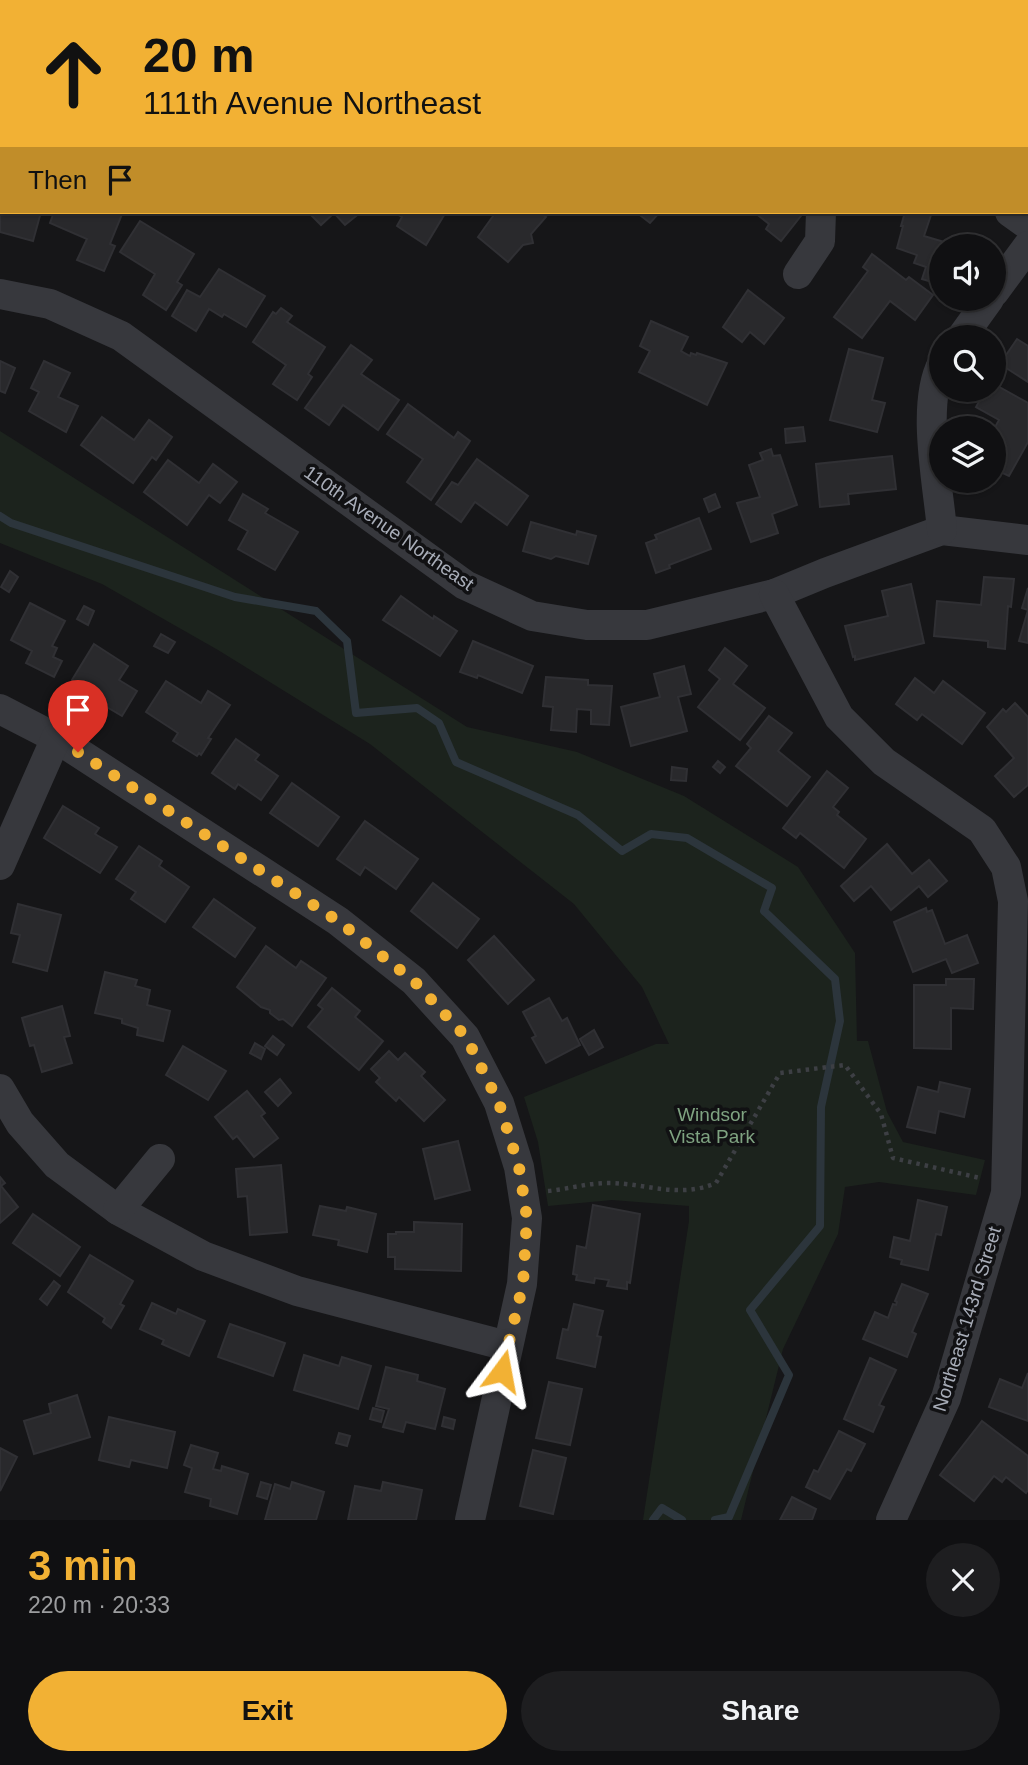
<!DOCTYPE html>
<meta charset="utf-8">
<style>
:root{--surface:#101012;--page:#1e1e20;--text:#f1f3f6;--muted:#9c9d9f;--line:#303032;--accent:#f2b134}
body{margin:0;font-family:Helvetica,sans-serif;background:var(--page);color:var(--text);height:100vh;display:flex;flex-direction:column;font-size:26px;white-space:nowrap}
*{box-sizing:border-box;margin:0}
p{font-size:23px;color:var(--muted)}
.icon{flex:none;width:38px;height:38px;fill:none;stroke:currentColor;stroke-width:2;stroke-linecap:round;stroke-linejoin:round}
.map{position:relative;height:1520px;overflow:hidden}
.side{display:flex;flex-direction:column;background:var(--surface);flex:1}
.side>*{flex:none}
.top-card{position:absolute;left:0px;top:0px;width:1029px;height:214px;box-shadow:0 2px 5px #0004,0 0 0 2px var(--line);background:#f2b134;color:#111;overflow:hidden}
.controls{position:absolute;left:929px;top:234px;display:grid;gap:14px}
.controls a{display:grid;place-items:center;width:77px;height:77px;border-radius:50%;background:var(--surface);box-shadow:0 2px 5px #0004,0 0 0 2px var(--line);font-size:35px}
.pin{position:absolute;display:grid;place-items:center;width:60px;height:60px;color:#fff;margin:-72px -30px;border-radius:50% 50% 50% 0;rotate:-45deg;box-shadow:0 0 7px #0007}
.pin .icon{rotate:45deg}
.me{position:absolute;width:77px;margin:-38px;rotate:13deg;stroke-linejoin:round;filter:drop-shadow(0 0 5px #0008)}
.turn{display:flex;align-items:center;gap:24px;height:147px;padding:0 28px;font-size:32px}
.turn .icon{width:91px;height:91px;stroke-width:2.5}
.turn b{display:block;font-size:49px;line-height:60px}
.then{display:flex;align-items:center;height:66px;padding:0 28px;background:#0003;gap:14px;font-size:26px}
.round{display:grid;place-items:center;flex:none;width:74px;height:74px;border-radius:37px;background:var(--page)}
.overview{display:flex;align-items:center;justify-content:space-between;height:119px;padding:0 28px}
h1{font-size:42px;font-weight:800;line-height:52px;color:var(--accent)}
.button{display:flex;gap:14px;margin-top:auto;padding:14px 28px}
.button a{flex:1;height:80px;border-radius:42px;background:var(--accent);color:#111;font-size:28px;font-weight:800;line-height:80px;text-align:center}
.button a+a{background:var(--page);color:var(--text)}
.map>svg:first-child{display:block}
.green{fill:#1c231d}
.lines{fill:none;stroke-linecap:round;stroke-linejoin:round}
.stream{stroke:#2c353c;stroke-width:8}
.building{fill:#29292c;stroke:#303034;stroke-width:2}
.path{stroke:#3d3f44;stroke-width:4.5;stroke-dasharray:3.5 5;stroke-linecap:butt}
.minor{stroke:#37383d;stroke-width:30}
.route{stroke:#f2b134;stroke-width:12;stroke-dasharray:0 21.6}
.labels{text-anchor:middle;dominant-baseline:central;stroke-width:7;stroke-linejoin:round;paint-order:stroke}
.street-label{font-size:19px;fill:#a8adb8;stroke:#111113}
.park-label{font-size:19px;fill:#7fa381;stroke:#111113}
</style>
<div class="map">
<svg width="1028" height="1520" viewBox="0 0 1028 1520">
<rect width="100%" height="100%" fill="#161618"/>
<path class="green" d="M0,431L467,727L577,752L684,796L798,867L855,953L857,1041H868L887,1112L903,1142L985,1160L976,1195L879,1182L845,1187L838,1234L783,1349L741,1520H643L689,1221V1206L612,1200L548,1206L538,1142L524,1097L656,1044H669L642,987L574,904L370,744L218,650L102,584L0,543Z"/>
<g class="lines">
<g class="stream">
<path d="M0,516L11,523L235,597L316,611L347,641L356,713L417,708L439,723L456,762L578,815L622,851L651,834L687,838L772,888L764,911L835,979L840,1021L821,1107L820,1226L750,1310L789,1375L729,1517L715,1520"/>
<path d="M653,1520L662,1508L682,1520"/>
</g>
</g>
<g class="building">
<rect x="54" y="0" width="48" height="2"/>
<path d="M293,0H343L341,2Z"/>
<path d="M471,0H536L538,2H470Z"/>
<path d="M925,0H1004L924,2Z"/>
<path d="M0,109L2,112L0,156Z"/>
<path d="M0,190L2,212H41L33,241L0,232Z"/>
<path d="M54,212H116L122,214L110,244L115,246L104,271L77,260L87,239L50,223Z"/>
<path d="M308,212H361L345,225L334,213L321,225Z"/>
<path d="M393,212H446L426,245L397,226L402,217Z"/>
<path d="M496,212H539L546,217L531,234L533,243L523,245L508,262L478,237Z"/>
<path d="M636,212H660L650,223Z"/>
<path d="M754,212H804L781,241L766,229L769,224Z"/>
<path d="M905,212H932L924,236L951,244V247H942V275L939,284L922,279L926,267L914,263L917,255L897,248L903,226H901Z"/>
<path d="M140,221L194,254L177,282L182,285L166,310L143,295L155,274L120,252Z"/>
<path d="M872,254L906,280L909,277L933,295L915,320L890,301L862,338L834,317L868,271L863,267Z"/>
<path d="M219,269L265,296L246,327L224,314L222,317L209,309L196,331L172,316L187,290L200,297Z"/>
<path d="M748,290L784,318L764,344L750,332L742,342L723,327Z"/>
<path d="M281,308L292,316L287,322L325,347L308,374L312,377L297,400L273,384L286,365L253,342L273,312L276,314Z"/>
<path d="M651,321L688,337L681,351L690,356L691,353L696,355L697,353L727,363L707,405L639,372L650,351L640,346Z"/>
<path d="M1017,339L1028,346V382L1000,364Z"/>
<path d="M351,345L372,360L361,374L399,400L378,430L343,405L329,425L305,408Z"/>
<path d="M849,349L883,358L872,400L885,403L877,432L830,420Z"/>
<path d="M0,361L15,368L5,393L0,391Z"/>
<path d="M44,361L70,373L58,397L78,406L66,432L29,411L39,392L31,388Z"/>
<path d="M994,384L1028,403V442L1009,476L994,469V429L999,420L976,407L985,390H994Z"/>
<path d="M408,404L454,438L458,432L470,441L431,500L407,482L423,459L387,434Z"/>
<path d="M102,417L134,440L149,420L172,437L156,460L152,457L133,483L81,445Z"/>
<path d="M803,427L805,441L786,443L785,429Z"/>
<path d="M771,449L773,456L780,455L797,505L772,514L778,533L751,542L737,503L760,497L749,465L763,460L760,453Z"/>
<path d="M892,456L896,489L848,494L849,504L820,507L816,464Z"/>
<path d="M477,459L528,496L507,525L475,502L461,522L436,504L452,482L458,485Z"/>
<path d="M168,460L199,483L213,464L237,482L220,503L209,495L187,525L144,492Z"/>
<path d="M243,494L268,509L265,513L298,532L275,570L238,549L248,531L229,520Z"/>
<path d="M715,494L720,507L709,512L704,499Z"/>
<path d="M699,518L711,549L669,565L670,568L656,573L646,543L657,539L655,535Z"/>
<path d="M531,522L576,535L577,531L596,536L588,564L556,556L551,559L523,551Z"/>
<path d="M10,571L18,577L9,592L1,587Z"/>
<path d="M984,577L1014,579L1011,607L1008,606L1005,649L988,647V641L934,636L937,601L981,605Z"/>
<path d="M911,584L924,643L855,660V656L853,657L845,626L888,616L882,591Z"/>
<path d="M1028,588V610L1022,608Z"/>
<path d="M401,596L433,619L434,616L457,631L440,656L383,620Z"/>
<path d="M30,603L65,621L52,646L57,648L53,657L62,661L54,677L26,663L32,651L11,640Z"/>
<path d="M84,606L94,611L88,625L77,619Z"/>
<path d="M1028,610V643L1019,641Z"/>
<path d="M161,634L175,642L168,653L154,646Z"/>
<path d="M473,641L533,666L522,693L478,675L477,678L460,672Z"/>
<path d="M94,644L128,666L119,680L137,691L122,716L90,697L92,693L72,680Z"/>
<path d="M725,648L747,666L733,684L765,708L740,740L698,707L720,679L709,670Z"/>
<path d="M684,666L691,694L678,697L687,731L631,746L621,707L660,697L654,674Z"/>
<path d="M546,677L588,680V685L612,686L609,725L591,724V710L577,709L576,732L551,730L553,707L543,706Z"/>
<path d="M915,678L934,693L943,681L985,713L962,744L922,714L917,720L896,704Z"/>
<path d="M166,681L201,703L208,691L230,705L208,738L211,739L201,755L199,753L197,756L173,741L178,733L146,712Z"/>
<path d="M1015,703L1028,717V785L1014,797L995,776L1014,758L987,727L1003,709L1006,712Z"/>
<path d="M769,716L792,733L778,751L810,777L787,806L736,766L751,748L747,744Z"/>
<path d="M236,739L259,755L255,760L278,776L261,800L238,784L235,789L212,773Z"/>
<path d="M718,761L725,767L720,773L713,767Z"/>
<path d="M672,767L687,769L686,781L671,780Z"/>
<path d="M827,771L848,788L833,807L839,812L837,815L866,839L844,868L800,833L796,838L783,828Z"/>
<path d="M292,783L339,817L318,846L270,813Z"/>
<path d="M63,806L99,828L95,834L117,847L100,873L44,838Z"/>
<path d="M365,821L418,859L396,889L365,867L360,875L337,859Z"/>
<path d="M887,844L912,874L929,860L947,881L928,897L919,886L891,910L871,886L854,901L841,886Z"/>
<path d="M139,846L162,861L159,866L189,887L165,922L131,899L136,892L116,879Z"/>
<path d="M433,883L479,919L457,948L411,911Z"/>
<path d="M214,899L255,928L235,957L193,927Z"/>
<path d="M18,904L61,915L47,971L13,962L20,935L11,933Z"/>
<path d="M926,908L927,912L932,910L945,944L967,935L978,963L952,973L946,959L913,972L894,922Z"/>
<path d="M494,936L534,980L508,1004L468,960Z"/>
<path d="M266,946L296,968L301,961L326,978L292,1026L283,1019L279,1020L270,1013V1010L261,1007L237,987Z"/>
<path d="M105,972L137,980L135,986L150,990L147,1005L170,1011L163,1041L137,1035L138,1028L122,1023V1019L95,1013Z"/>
<path d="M946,979H974L973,1009L951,1008V1049L914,1048V985H946Z"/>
<path d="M332,988L360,1011L355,1017L383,1041L359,1070L308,1027L323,1009L318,1005Z"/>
<path d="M549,998L562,1021L567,1018L580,1045L546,1063L532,1038L536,1036L523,1012Z"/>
<path d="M62,1006L70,1036L64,1037L72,1063L42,1072L34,1045L30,1046L22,1018Z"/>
<path d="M594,1030L603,1047L589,1055L580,1039Z"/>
<path d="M273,1036L284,1045L277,1055L265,1046Z"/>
<path d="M255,1043L265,1049L261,1059L250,1053Z"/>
<path d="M183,1046L226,1071L208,1100L166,1075Z"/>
<path d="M389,1051L398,1060L405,1053L425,1072L421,1076L445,1100L424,1121L399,1097L396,1101L376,1082L380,1078L371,1069Z"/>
<path d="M280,1079L291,1093L278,1106L265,1092Z"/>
<path d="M940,1082L970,1089L964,1117L939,1111L935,1133L907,1127L918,1087L938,1092Z"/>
<path d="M247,1091L265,1113L261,1116L278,1138L254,1157L237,1136L233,1139L215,1117Z"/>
<path d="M458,1141L470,1190L435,1199L423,1149Z"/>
<path d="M281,1165L287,1232L250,1235L247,1196L238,1197L236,1169Z"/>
<path d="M0,1177L5,1183L1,1186L18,1207L0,1223Z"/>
<path d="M918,1200L947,1207L941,1235L936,1234L928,1270L901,1264L902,1260L890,1257L894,1237L910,1241Z"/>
<path d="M593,1205L640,1214L630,1283L627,1282V1289L607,1286L609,1280L595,1278L594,1283L576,1280L577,1275L573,1274L577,1246L586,1248Z"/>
<path d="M320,1206L346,1211L347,1207L376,1214L367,1252L338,1245L339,1240L313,1235Z"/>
<path d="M33,1214L80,1247L60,1276L13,1243Z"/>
<path d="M414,1222L462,1224L461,1271L395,1269V1257H388V1234H396V1232H414Z"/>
<path d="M90,1255L133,1281L120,1304L124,1306L111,1328L103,1322L105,1318L68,1292Z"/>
<path d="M54,1281L60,1286L47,1305L40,1299Z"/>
<path d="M902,1284L928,1294L912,1332L916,1334L907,1357L863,1339L875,1312L888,1318L893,1304L896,1305L897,1302L895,1301Z"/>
<path d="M152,1303L176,1314L178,1309L205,1321L189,1356L162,1344L164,1340L140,1329Z"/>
<path d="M574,1304L603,1311L597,1336L601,1337L595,1367L557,1358L563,1329L568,1330Z"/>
<path d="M230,1324L285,1343L273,1376L218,1357Z"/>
<path d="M304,1355L339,1366L342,1357L371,1366L358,1409L294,1390Z"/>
<path d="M870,1358L896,1370L879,1405L884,1407L873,1432L844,1419Z"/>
<path d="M386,1367L418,1375L417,1381L445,1389L435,1429L406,1422L403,1432L383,1427L389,1409L376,1406Z"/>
<path d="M1028,1373V1421L989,1407L1000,1379L1022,1388Z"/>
<path d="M549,1382L582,1389L570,1445L536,1438Z"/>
<path d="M77,1395L90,1437L34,1454L24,1421L51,1413L49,1404Z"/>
<path d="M373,1408L384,1411L381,1422L370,1419Z"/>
<path d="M109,1417L175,1432L167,1468L131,1460L129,1467L99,1460Z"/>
<path d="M444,1417L455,1420L453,1429L442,1426Z"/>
<path d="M982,1421L1028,1456V1490L1026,1493L1006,1477L1002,1482L994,1476L974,1501L940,1475Z"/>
<path d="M839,1431L865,1444L851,1471L847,1469L830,1499L806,1487L814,1470L818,1472Z"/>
<path d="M339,1433L350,1436L347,1446L336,1443Z"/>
<path d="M191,1445L218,1453L213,1469L221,1471L222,1466L248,1474L237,1514L210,1506L211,1499L185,1492L192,1468L184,1465Z"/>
<path d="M0,1448L17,1457L0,1491Z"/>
<path d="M533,1450L566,1458L553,1514L520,1506Z"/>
<path d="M261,1482L271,1485L267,1499L257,1496Z"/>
<path d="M292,1482L324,1492L316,1520H265L275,1484L290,1489Z"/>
<path d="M383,1482L422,1490L416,1520H348L355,1486L381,1491Z"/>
<path d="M792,1497L816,1509L812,1520H780Z"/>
</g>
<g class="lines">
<path class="path" d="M548,1191C568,1189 588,1183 608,1183C645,1183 679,1199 716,1183L780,1073L845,1065L881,1114L893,1158L980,1178"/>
<g class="minor">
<path d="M731,0L734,2"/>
<path d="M217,2L219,0"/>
<path d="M653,2L655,0"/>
<path d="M894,2L895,0"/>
<path d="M1027,84L1028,83"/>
<path d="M1010,212L1028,225"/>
<path d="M798,274L820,241L821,212"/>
<path d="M994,292L1028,246"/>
<path d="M0,294L50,304L121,336L465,585L532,616L587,625H647L774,594L825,573L942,530L1028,540"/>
<path d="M961,338L989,299"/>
<path d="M942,364C921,405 938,484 942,530"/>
<path d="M774,594L839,717L884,762L982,830L1006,867L1013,901L1006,1193L946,1398L891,1520"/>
<path d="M0,709L56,738L338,921L414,981L465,1037L499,1103L519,1167L527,1218L522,1284L470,1520"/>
<path d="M0,865L56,738"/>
<path d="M0,1089L20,1123L57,1165L118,1210L203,1256L297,1291L507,1346"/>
<path d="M118,1210L160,1159"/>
</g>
</g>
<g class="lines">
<path class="route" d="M78,752L338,921L414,981L466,1037L499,1103L519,1167L527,1218L523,1284L502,1371"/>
</g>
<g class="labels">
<g class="street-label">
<text transform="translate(389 528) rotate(35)">110th Avenue Northeast</text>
<text transform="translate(967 1319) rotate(-73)">Northeast 143rd Street</text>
</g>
<g class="park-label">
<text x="712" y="1114">Windsor<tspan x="712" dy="22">Vista Park</tspan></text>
</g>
</g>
</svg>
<div class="controls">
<a><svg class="icon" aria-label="sound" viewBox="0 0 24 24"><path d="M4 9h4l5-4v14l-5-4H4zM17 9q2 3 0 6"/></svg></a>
<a><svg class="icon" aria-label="search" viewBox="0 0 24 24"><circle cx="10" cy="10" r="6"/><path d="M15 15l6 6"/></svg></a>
<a><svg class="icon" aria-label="layers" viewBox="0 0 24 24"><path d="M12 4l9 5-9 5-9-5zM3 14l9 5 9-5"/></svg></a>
</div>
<div class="pin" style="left:78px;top:752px;background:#d93025"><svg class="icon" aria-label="arrive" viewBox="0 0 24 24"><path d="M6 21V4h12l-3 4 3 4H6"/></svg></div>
<svg class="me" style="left:502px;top:1371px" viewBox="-20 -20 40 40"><path d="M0-17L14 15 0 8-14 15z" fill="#f2b134" stroke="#fff" stroke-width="4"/></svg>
<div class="top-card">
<div class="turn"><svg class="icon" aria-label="ahead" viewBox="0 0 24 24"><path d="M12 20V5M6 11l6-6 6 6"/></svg><div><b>20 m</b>111th Avenue Northeast</div></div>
<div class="then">Then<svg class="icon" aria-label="arrive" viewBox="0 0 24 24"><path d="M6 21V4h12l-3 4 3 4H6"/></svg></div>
</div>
</div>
<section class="side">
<div class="overview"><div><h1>3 min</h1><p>220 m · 20:33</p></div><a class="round"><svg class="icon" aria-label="close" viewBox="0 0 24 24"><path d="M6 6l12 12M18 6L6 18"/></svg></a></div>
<div class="button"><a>Exit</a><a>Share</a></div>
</section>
